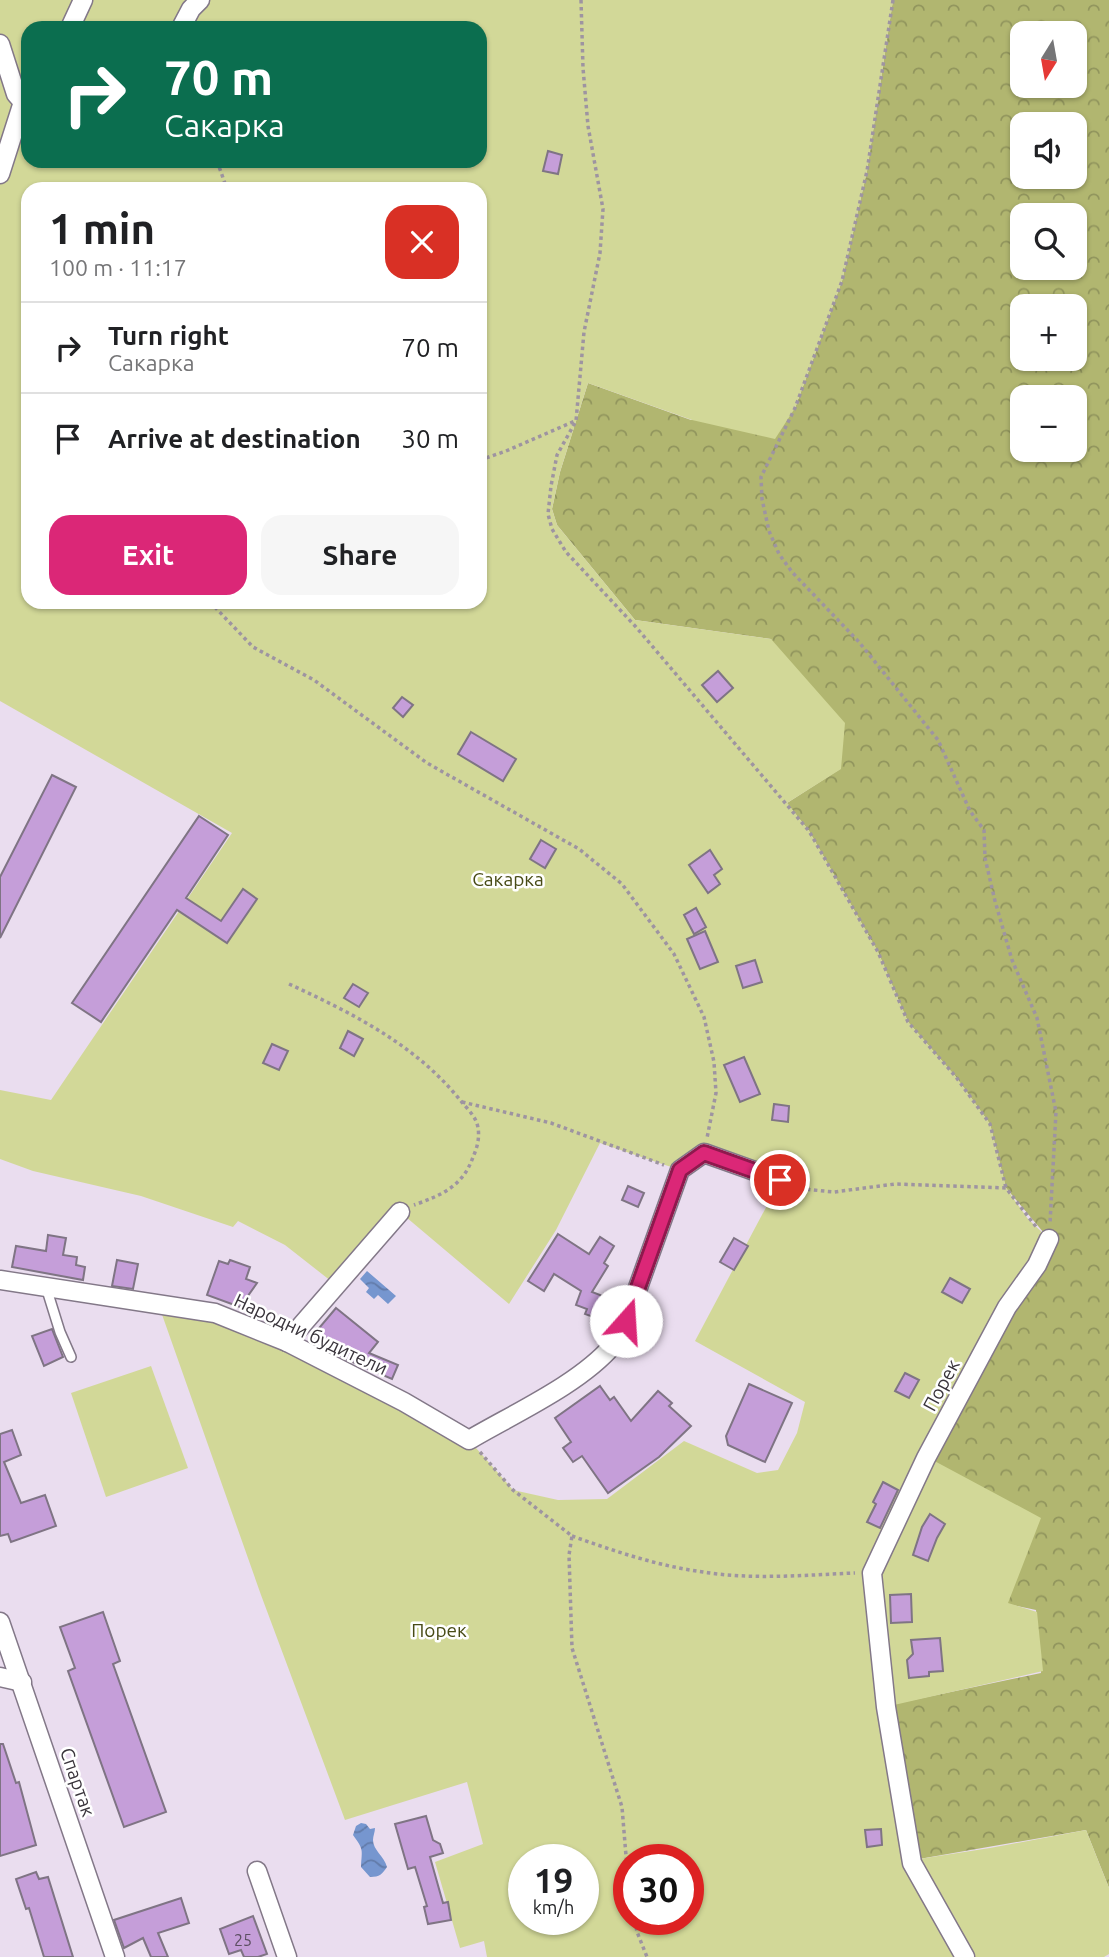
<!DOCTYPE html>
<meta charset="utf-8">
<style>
:root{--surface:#fff;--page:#f6f6f6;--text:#202124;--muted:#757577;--line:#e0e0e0;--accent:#db2777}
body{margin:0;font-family:Ubuntu,sans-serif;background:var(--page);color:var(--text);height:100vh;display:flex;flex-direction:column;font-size:26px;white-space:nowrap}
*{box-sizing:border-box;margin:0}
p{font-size:23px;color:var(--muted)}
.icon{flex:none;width:38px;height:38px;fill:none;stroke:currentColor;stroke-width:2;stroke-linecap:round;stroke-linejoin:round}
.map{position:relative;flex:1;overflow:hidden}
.details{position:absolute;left:21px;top:182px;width:466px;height:427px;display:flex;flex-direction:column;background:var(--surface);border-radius:21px;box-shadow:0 2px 5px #0004}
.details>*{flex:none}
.banner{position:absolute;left:21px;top:21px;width:466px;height:147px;border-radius:21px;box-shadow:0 2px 5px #0004;background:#0b6e4f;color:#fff;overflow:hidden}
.needle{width:46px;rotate:191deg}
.tools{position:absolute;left:1010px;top:21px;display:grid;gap:14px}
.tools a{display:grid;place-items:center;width:77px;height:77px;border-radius:14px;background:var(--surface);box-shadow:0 2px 5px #0004;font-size:35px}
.speed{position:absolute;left:508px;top:1844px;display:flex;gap:14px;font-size:35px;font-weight:700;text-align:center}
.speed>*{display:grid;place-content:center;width:91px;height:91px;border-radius:50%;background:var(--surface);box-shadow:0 2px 5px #0004;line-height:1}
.speed small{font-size:18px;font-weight:400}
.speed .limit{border:10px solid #d22;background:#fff;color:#111}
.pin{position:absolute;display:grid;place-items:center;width:60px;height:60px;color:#fff;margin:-30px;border:4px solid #fff;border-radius:50%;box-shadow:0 2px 7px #0007}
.me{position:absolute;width:77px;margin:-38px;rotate:19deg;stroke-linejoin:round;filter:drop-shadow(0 0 5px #0008)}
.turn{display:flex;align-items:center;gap:24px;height:147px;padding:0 28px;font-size:32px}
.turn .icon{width:91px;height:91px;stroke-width:2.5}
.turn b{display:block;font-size:49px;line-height:60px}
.round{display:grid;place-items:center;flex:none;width:74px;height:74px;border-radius:21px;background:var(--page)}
.summary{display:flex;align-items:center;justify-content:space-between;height:119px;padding:0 28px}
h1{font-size:42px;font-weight:700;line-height:52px}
.button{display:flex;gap:14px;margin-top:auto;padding:14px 28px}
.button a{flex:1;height:80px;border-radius:21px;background:var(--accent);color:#fff;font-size:28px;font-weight:700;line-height:80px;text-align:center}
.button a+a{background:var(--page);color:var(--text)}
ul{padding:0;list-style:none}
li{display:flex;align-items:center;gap:21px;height:91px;padding:0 28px;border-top:2px solid var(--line)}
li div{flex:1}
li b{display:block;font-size:26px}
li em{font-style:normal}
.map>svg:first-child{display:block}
.forest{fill:url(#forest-crowns);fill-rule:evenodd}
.green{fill:#d2d898;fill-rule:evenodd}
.water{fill:url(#water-waves)}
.building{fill:#c59ed9;stroke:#7f7484;stroke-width:2}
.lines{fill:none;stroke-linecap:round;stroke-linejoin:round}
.service-casing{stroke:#837888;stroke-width:12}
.minor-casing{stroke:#837888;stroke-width:21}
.path{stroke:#9e94a1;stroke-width:3.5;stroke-dasharray:3.5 3.5;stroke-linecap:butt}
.service{stroke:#fff;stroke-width:9}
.minor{stroke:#fff;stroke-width:18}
.route-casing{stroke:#8e194d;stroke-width:18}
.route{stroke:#db2777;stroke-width:12}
.labels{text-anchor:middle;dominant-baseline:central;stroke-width:5;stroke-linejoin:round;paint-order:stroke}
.number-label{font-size:16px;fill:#5c4e62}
.park-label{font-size:19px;fill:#484b16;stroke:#fff}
.street-label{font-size:19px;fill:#39343b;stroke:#fff}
</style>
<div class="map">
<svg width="1109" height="1957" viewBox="0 0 1109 1957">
<defs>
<pattern id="forest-crowns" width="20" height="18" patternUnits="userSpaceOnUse" patternTransform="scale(1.75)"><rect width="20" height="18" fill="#b1b670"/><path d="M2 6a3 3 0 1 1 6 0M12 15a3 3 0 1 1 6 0" fill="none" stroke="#91955d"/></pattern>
<pattern id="water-waves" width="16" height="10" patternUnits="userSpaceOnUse" patternTransform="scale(1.75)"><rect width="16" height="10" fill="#7696cf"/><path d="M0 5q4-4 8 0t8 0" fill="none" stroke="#627ba9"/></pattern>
</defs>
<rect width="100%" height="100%" fill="#eaddef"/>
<path class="forest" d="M893,0H1109V1888L1086,1830L919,1859L894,1704L1041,1673L1036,1610L1008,1604L926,1458L1049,1239L1006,1188L990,1124L956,1077L908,1022L878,952L809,831L787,803L840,769L771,639L635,620L557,525L552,509L560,472L588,383L691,420L795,408L842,281L867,171ZM1022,33H1074V86H1022ZM1022,124H1074V177H1022ZM1022,215H1074V268H1022ZM1022,306H1074V359H1022ZM1022,397H1074V450H1022Z"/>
<g class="green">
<path d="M0,0H893L867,171L842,281L795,408L775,439L692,420L588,383L560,472L552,509L557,525L635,620L771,639L845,723L841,769L787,803L809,831L878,952L908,1022L956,1077L990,1124L1006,1188L1028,1219L1049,1239L927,1457L1041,1518L1008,1603L1037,1612L1043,1671L894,1705L919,1859L990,1848L1086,1830L1109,1888V1954L1104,1957H487L484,1941L460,1948L435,1862L483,1844L467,1782L345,1820L261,1595L159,1306L215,1313L469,1440L513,1490L558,1500L607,1499L684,1441L757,1473L778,1470L797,1433L805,1402L695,1341L780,1181L704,1154L680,1170L600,1143L556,1230L509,1304L400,1212L336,1285L285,1245L238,1221L233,1227L141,1196L33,1171L0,1159V1090L51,1100L232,833L0,701ZM28,28H480V161H28ZM28,189H480V602H28ZM523,1860H583V1920H523ZM628,1860H688V1920H628Z"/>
<path d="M151,1366L188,1468L106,1497L71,1393Z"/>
</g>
<g class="water">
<path d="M367,1271L396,1296L388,1304L378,1295L374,1299L366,1292L369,1288L360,1279Z"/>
<path d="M361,1823L366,1824L370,1829L375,1828C375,1832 373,1836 373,1840C373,1850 384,1856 387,1867C382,1874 380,1877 370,1877L361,1867C362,1849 364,1850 353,1835L356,1826Z"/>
</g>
<g class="building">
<path d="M548,151L562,155L558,174L543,171Z"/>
<path d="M718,671L733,688L717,702L702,685Z"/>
<path d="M402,697L413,705L403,717L393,708Z"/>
<path d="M471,732L516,759L503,781L458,754Z"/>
<path d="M52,775L76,787L0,938V877Z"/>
<path d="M199,816L228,835L186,898L221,921L243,889L257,899L227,943L177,910L101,1022L72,1003Z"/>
<path d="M541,840L556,849L545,868L530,859Z"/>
<path d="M710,850L722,869L714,875L720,884L708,893L689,865Z"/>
<path d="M696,908L706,927L694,934L684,915Z"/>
<path d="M705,931L718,962L700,969L687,939Z"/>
<path d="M755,960L762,982L743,988L736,966Z"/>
<path d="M353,984L368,993L359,1007L344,998Z"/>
<path d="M348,1031L363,1039L354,1056L340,1048Z"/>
<path d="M272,1044L288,1051L279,1070L263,1063Z"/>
<path d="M744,1057L760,1094L740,1102L724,1065Z"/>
<path d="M774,1104L789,1106L788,1122L772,1120Z"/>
<path d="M628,1186L644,1193L638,1207L622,1200Z"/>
<path d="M558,1234L589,1254L600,1237L614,1246L604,1263L608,1266L592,1292L608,1298L601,1320L585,1314L587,1309L576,1305L581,1291L554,1274L544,1291L528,1281Z"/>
<path d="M48,1235L66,1238L63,1255L77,1257L76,1265L85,1267L83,1280L12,1267L16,1246L46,1251Z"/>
<path d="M734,1238L748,1246L734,1270L720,1262Z"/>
<path d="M117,1260L138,1264L133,1289L112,1286Z"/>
<path d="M230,1260L250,1267L246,1279L257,1283L240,1307L207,1295L219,1261L228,1264Z"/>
<path d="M950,1278L970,1289L962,1303L942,1292Z"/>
<path d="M336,1308L378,1342L369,1353L398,1365L392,1379L345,1359L314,1334Z"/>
<path d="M52,1329L63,1357L44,1366L32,1336Z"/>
<path d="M905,1373L919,1380L909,1398L895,1391Z"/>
<path d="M749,1384L792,1403L765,1462L728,1445L726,1436Z"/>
<path d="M600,1386L610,1400L614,1397L631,1421L658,1391L672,1403L669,1406L691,1426L659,1457L608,1493L582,1456L573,1462L563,1448L571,1442L555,1418Z"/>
<path d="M12,1430L21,1455L4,1462L21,1503L45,1495L56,1526L11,1542L8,1534L0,1536V1434Z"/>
<path d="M883,1482L898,1490L880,1528L867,1522L876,1504L873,1502Z"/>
<path d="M930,1514L945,1524L937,1538L928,1561L913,1555L922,1527Z"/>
<path d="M911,1594L912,1622L891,1623L890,1595Z"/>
<path d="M103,1612L120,1661L113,1664L166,1812L124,1827L68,1671L75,1668L60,1627Z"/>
<path d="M940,1638L943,1671L929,1672V1676L909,1678L907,1660L913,1654L911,1640Z"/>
<path d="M0,1744H3L16,1783L19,1782L36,1845L0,1856Z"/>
<path d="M426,1816L433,1840L440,1844L443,1853L430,1857L443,1903L448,1902L451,1920L428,1924L424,1907L427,1906L415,1867L408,1869L395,1824Z"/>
<path d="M881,1829L882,1845L867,1847L865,1830Z"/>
<path d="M36,1872L39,1879L48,1877L73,1957H44L29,1908L26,1909L16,1879Z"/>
<path d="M181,1898L189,1923L158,1933L168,1957H151L143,1938L124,1948L114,1920Z"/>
<path d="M253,1916L267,1954L258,1957H244L241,1950L229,1954L220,1929Z"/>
</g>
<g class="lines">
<g class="service-casing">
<path id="service" d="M46,1287L60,1332L71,1357"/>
</g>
<g class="minor-casing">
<g id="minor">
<path d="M70,28L83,0"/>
<path d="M181,28L191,9L200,0"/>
<path d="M0,44L16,94L23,102L28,103"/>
<path d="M0,174L23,102"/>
<path d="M0,1280L215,1313L287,1342L404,1402L469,1440C513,1414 580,1384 613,1345C619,1338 622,1329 626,1321L680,1170L704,1153L780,1180"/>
<path d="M287,1342L400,1212"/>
<path d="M0,1622L115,1957"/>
<path d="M0,1677L22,1682"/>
<path d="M257,1871L287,1957"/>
<path d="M965,1957L912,1863L886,1707L872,1573L926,1458L1007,1307L1037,1265L1049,1239"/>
</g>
</g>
<g class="path">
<path d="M581,0L583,68L588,126L603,209L600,253L584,332L576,421L557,455L551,486L548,514L552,529L566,552L636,627L809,831L878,952L908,1022L956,1077L990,1124L1006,1188"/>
<path d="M893,0L867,171L842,281L795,408L761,477L762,499L769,531L779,554L792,572L859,642L938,740L970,811L984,830L985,858L995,901L1012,960L1037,1018L1056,1112L1050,1223"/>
<path d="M217,161L227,189"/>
<path d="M480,457L483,459L506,451L575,421"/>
<path d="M210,602L253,647L314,680L427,763L579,849L622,884L674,954L704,1017L714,1062L716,1093L707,1138"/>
<path d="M289,984C352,1013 416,1045 460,1100C465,1106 473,1114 476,1121C481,1133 478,1146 473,1157C463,1186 442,1195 414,1205"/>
<path d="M462,1102L551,1123L664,1165"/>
<path d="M793,1188L834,1192L895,1184L1006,1188L1037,1228"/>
<path d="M480,1452L513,1490L572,1536L569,1555L572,1648L622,1807L628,1880"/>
<path d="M572,1536C614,1551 658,1566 703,1572C753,1580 805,1575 855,1573"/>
<path d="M635,1920L637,1932L647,1957"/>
</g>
<use href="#service" class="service"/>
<use href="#minor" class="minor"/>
</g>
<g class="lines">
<g class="route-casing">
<path id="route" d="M626,1321L680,1170L704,1153L780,1180"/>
</g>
<use href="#route" class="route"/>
</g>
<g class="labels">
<g class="number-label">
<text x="243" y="1940">25</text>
</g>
<g class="park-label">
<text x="508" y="879">Сакарка</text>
<text x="439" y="1630">Порек</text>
</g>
<g class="street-label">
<text transform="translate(311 1334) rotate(25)">Народни будители</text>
<text transform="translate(941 1385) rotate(-62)">Порек</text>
<text transform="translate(78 1782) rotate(71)">Спартак</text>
</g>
</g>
</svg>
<div class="tools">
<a><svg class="needle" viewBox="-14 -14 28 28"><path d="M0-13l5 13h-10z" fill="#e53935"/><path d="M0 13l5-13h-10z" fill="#757577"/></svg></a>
<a><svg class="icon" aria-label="sound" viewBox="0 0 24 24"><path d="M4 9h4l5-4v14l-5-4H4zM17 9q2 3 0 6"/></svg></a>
<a><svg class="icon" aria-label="search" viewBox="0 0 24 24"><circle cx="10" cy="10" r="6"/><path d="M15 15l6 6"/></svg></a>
<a>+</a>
<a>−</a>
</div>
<div class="speed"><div>19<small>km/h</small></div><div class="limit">30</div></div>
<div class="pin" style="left:780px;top:1180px;background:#d93025"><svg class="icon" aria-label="arrive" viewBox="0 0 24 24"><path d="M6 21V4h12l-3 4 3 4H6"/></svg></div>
<svg class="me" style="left:626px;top:1321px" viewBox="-20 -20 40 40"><circle r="19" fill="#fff"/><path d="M0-13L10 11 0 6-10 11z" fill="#db2777"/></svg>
<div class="banner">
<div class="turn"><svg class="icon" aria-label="right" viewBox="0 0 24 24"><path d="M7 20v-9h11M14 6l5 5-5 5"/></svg><div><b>70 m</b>Сакарка</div></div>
</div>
<section class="details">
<div class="summary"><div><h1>1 min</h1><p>100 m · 11:17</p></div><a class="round" style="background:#d93025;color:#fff"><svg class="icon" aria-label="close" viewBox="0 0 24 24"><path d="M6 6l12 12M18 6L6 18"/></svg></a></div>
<ul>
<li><svg class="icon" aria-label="right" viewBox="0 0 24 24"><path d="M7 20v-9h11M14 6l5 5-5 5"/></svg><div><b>Turn right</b><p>Сакарка</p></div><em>70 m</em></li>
<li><svg class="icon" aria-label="arrive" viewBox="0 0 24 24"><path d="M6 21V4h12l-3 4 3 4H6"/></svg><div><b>Arrive at destination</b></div><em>30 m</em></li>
</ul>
<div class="button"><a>Exit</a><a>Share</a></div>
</section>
</div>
